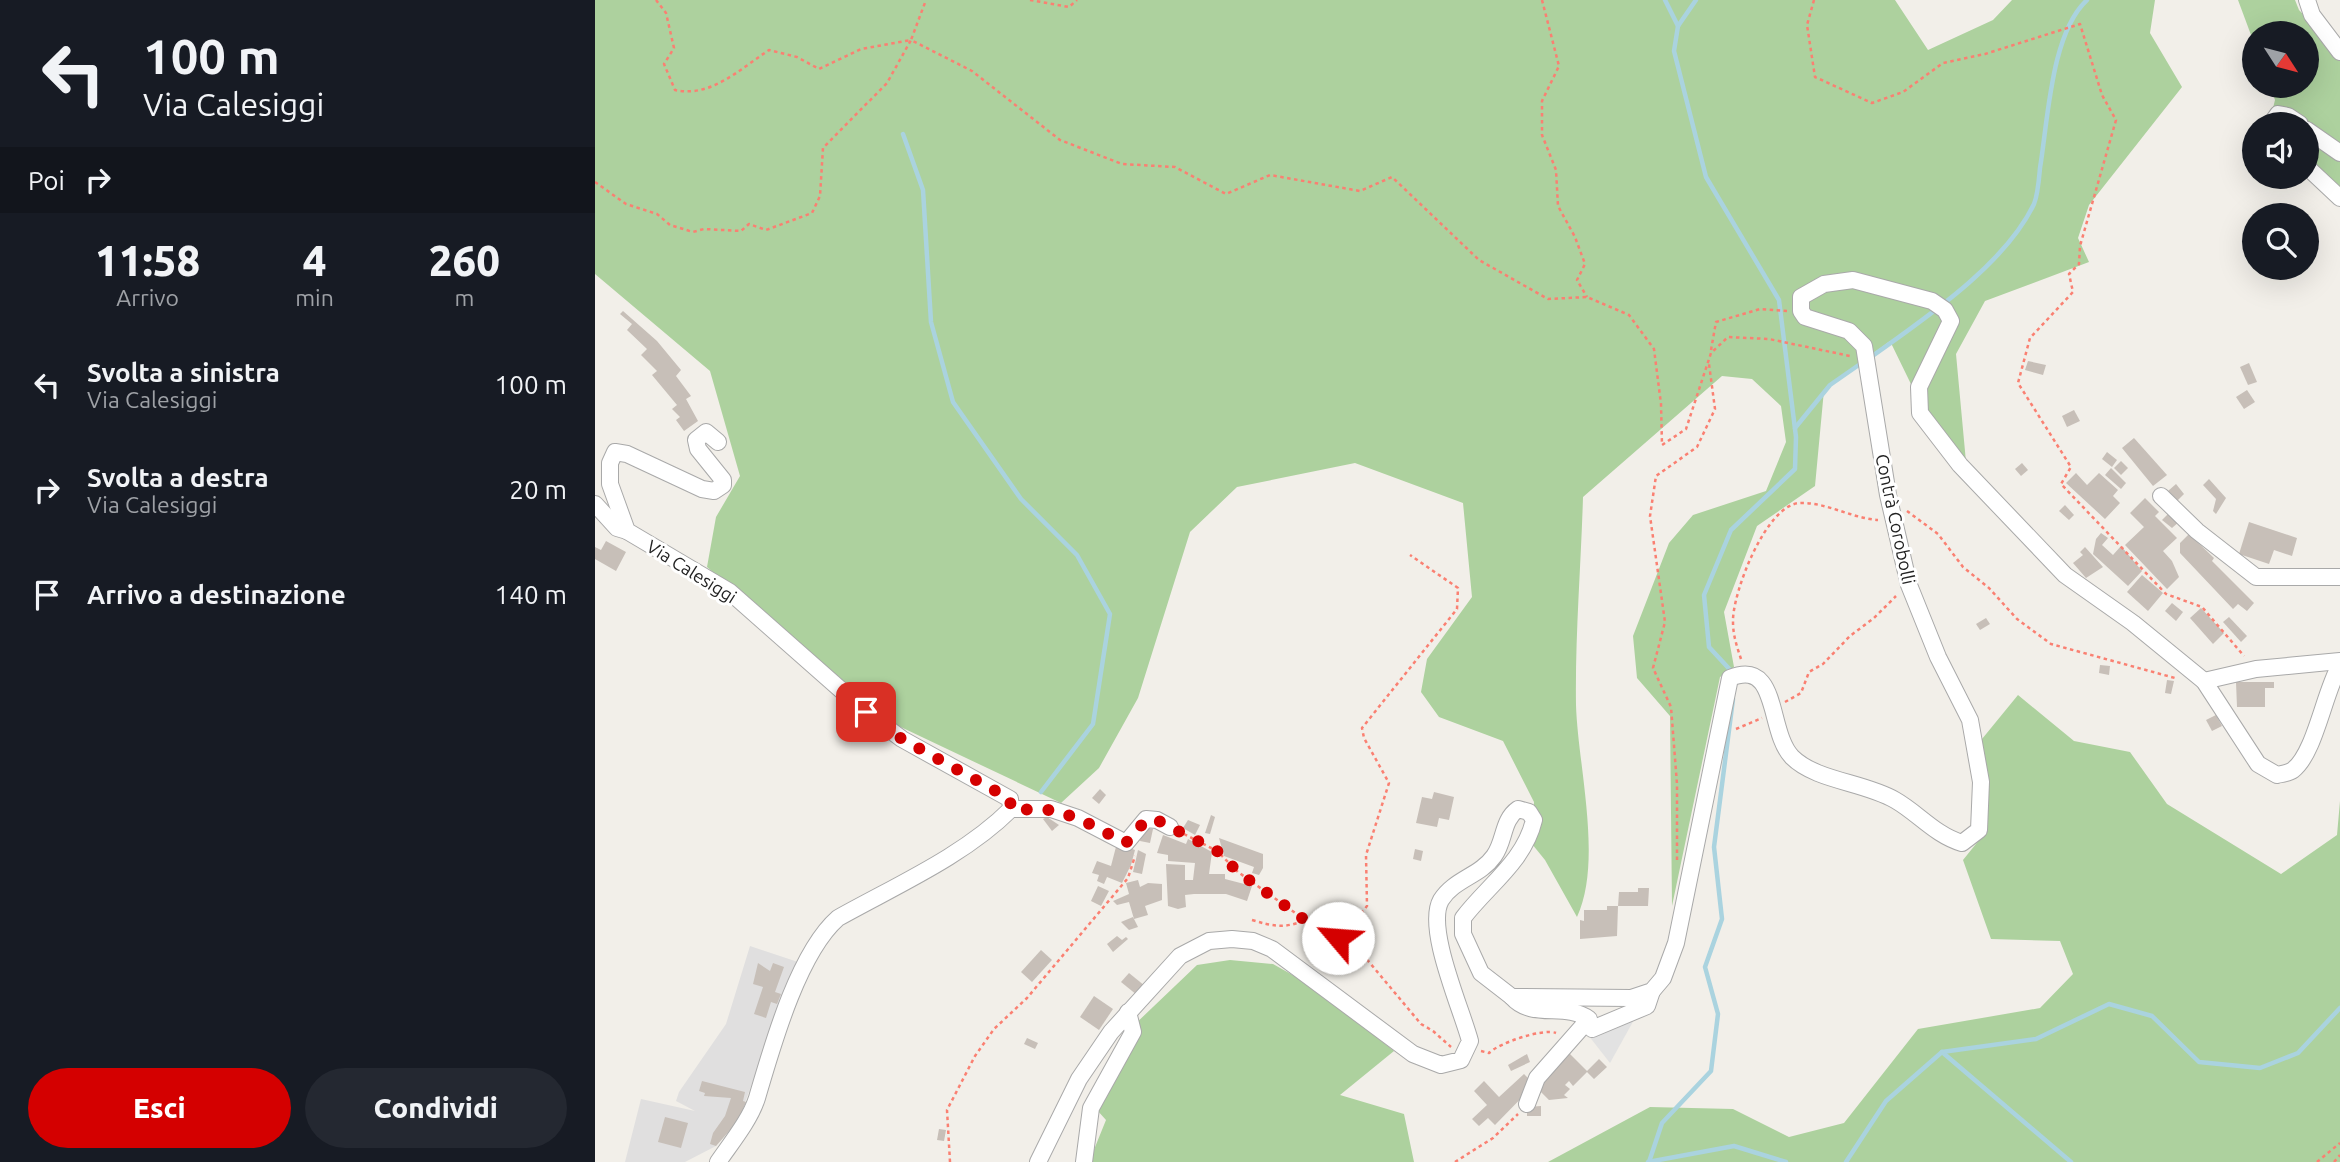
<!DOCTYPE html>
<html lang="it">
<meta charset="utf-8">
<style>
:root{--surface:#171b24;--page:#242831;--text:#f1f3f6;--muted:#9ea1a6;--accent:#d40000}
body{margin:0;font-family:Ubuntu,sans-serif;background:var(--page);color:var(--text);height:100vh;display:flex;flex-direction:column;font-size:26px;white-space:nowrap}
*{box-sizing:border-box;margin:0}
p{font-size:23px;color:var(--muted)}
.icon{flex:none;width:38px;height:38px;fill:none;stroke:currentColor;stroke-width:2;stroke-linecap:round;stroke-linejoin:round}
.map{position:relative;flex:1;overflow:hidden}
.details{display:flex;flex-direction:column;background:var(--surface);width:595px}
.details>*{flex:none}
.top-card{background:#171b24;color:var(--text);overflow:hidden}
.needle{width:46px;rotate:126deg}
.controls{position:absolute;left:1647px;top:21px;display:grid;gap:14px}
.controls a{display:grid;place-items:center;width:77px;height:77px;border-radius:50%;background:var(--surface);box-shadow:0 7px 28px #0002;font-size:35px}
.pin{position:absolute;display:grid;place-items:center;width:60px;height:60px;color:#fff;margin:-30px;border-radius:14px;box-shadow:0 4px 10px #0006}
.me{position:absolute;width:77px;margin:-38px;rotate:297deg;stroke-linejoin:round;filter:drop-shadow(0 0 5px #0008)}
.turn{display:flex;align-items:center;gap:24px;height:147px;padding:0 28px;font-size:32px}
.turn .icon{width:91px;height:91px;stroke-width:2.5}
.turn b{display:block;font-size:49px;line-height:60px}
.then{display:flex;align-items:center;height:66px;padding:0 28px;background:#0003;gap:14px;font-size:26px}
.eta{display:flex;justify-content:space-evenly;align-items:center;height:119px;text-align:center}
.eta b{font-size:42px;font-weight:800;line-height:49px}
.action{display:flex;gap:14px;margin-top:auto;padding:14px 28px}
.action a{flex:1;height:80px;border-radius:42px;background:var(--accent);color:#fff;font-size:28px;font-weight:800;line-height:80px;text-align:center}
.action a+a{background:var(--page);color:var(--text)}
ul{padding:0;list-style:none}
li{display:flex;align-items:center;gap:21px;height:105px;padding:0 28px}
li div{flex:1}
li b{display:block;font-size:26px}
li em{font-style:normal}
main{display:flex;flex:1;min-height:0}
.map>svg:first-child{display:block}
.residential{fill:#e0dfdf}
.forest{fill:#add19e}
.parking{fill:#e2e2e2}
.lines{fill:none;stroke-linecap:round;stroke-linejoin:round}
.stream{stroke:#aad3df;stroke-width:4.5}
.building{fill:#c7bfb8}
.minor-casing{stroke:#a9a9a9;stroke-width:18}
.path{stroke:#fa8072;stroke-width:2.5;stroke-dasharray:3.5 3.5;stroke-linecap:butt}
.minor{stroke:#fff;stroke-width:16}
.route{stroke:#d40000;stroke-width:12;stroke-dasharray:0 21.6}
.labels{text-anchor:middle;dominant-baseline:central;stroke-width:6;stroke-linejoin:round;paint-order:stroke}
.street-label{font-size:18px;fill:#222;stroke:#fff}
</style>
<main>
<section class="details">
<div class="top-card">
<div class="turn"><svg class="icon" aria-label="left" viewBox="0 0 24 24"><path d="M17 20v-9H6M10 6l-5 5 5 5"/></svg><div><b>100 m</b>Via Calesiggi</div></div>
<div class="then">Poi<svg class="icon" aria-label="right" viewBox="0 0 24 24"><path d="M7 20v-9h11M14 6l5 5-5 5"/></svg></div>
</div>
<div class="eta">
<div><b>11:58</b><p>Arrivo</p></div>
<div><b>4</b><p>min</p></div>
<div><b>260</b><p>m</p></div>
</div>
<ul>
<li><svg class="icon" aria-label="left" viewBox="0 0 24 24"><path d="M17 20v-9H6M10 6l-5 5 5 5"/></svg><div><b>Svolta a sinistra</b><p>Via Calesiggi</p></div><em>100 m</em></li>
<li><svg class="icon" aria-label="right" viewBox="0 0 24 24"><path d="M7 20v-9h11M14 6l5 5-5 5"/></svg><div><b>Svolta a destra</b><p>Via Calesiggi</p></div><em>20 m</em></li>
<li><svg class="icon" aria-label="arrive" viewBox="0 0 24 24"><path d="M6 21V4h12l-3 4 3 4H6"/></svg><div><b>Arrivo a destinazione</b></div><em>140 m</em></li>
</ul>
<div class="action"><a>Esci</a><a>Condividi</a></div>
</section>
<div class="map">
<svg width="1745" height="1162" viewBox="0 0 1745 1162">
<rect width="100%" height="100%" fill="#f2efe9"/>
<path class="residential" d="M155,946L203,962L143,1121L121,1146L90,1162H30L46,1099L100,1111L81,1101L84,1092L131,1024Z"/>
<g class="forest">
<path d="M0,0H1300L1333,50L1398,20L1417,0H1560L1555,33L1587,87L1494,205L1483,238L1494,262L1390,301L1361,354L1371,462L1332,417L1295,341L1229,390L1220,486L1162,526L1129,612L1139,667L1125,677L1077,906L1075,716L1042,678L1038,636L1074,543L1098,515L1171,491L1191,442L1186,406L1157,379L1127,376L988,497C986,566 980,636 981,705C983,767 1008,861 982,917L950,860L937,844L939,802L908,741L844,717L826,692L832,659L877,597L868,503L760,463L642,487L595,532L543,698L504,768L466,803L291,720L112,567L121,517L145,476L115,371L0,274Z"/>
<path d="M1643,0H1700L1704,10L1745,53V191L1712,160V124H1674L1680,100L1675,86H1712V33H1659V43Z"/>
<path d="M1423,695L1479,741L1535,752L1572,804L1686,874L1742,835L1745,801V1162H953L1055,1107L1138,1109L1194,1137L1249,1123L1323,1029L1445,1008L1478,974L1465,941L1396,939L1368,860L1389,834L1387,739Z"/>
<path d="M635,960L678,964L719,987L799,1051L745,1095L809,1114L819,1162H494L511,1120L502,1110L536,1028L602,965Z"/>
</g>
<path class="parking" d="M1040,1018L1015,1063L990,1031Z"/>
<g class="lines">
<g class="stream">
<path d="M1070,0L1083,26"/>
<path d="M1101,0L1083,26L1079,51L1111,177L1184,300L1201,437L1200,469L1136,530L1109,595L1114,647L1139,674"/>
<path d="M308,134L328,190L336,322L358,402L426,499L482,555L515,614L498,724L446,792"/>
<path d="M1276,357C1329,319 1410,265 1439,204C1443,194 1444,179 1445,168C1453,120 1456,33 1492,0"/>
<path d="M1200,428L1235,385L1268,362"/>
<path d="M1347,1052L1476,1162"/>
<path d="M1053,1162L1139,1146L1191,1162"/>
<path d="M1054,1162L1067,1123L1116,1071L1123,1014L1110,967L1127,919L1119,847L1138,699"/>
<path d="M1251,1162L1291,1101L1347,1052L1441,1039L1514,1004L1557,1016L1604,1062L1665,1068L1703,1053L1745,1008"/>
</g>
</g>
<g class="building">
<path d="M28,311L62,341L86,370L81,376L96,396L91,399L103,421L89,431L81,420L85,417L77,409L82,405L57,375L62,371L46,355L52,349L32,330L37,324L25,314Z"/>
<path d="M1433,361L1451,365L1448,375L1430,370Z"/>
<path d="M1654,363L1662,382L1653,385L1645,367Z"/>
<path d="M1652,390L1660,402L1649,409L1641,397Z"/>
<path d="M1479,410L1485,421L1472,427L1467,416Z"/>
<path d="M1539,438L1572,475L1558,486L1527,448Z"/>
<path d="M1512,452L1522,460L1517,467L1507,459Z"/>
<path d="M1526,461L1533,468L1526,475L1519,468Z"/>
<path d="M1427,463L1433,470L1426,476L1420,469Z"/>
<path d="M1516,468L1531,483L1526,489L1510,475Z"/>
<path d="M1481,473L1492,485L1504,473L1523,490L1518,496L1525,503L1510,519L1471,483Z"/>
<path d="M1614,479L1631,498L1621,514L1618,511L1621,499L1608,485Z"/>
<path d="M1581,484L1589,494L1582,501L1573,491Z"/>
<path d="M1550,498L1564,512L1560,516L1582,538L1568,551L1577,561L1584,577L1572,589L1530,545L1549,527L1535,513Z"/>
<path d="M1470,505L1479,515L1474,520L1464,511Z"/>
<path d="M1577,510L1585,521L1577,528L1567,520Z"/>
<path d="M1654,522L1702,538L1697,556L1679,550L1674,564L1644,554Z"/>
<path d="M1506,533L1513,538L1507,545L1518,555L1526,546L1547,571L1533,586L1498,554L1501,539Z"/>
<path d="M1594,534L1619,558L1617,561L1659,603L1652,611L1643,604L1638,609L1585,553V543Z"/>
<path d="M11,541L31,552L21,571L0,559V547L6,550Z"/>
<path d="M1490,547L1508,567L1491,578L1478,563L1488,555L1485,552Z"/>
<path d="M1547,575L1568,593L1553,611L1532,592Z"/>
<path d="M1577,603L1588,612L1581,621L1570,611Z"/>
<path d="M1606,608L1629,633L1618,644L1595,618Z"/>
<path d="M1634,617L1652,636L1646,642L1628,622Z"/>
<path d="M1391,618L1395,624L1385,630L1381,624Z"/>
<path d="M1505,665L1515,666L1514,675L1504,673Z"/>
<path d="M1572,680L1579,681L1576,694L1570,693Z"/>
<path d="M1641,682H1679V688H1670V707H1642Z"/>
<path d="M1621,715L1627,726L1617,731L1611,720Z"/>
<path d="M505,789L511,795L504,804L497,798Z"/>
<path d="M839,792L859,797L854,820L844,818L842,827L821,823L827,797L837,799Z"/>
<path d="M616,815L620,817L615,834L610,833Z"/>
<path d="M452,817L464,825L457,831L448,819Z"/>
<path d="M593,820L605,825L600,835L588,828Z"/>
<path d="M548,827L558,829L555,843L545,841Z"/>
<path d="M568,835L591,844L593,839L617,852L614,874H630V879L657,886L652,901L631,894H599L590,895L591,907L583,909L573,906L571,864L590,865V880H598L600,863L573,861V855L562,853Z"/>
<path d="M624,838L668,854V868L664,875L657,873L659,867L629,856Z"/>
<path d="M522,843L540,850L536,865L527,883L512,877L509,884L502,881L504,875L497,873L502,861L516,866Z"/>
<path d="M820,849L828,851L826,861L818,859Z"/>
<path d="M543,850L551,854L547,874L538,872Z"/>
<path d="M543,880L545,887L553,883L567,884V900L550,906L553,915L539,919L534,902L522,905L518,901L534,894L531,883Z"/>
<path d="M503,886L514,891L506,906L496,901Z"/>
<path d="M1043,888H1054L1053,906H1023L1024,892H1043Z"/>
<path d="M1012,906H1023L1022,936L985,939V920L989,921V910H1012Z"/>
<path d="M538,917L543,927L534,930L526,922Z"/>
<path d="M765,933L771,942L765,947L758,939Z"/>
<path d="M522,936L527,940L531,937L533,939L518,952L512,944Z"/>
<path d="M446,950L457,960L437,982L426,972Z"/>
<path d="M163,963L175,971L178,963L189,967L180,992L186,994L182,1004L176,1002L171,1018L159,1014L168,987L158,984Z"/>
<path d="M534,973L550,986L542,995L526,982Z"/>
<path d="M499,996L518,1009L504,1030L485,1017Z"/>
<path d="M432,1038L443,1043L440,1049L429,1044Z"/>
<path d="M974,1053L992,1071L1004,1059L1012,1067L999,1079L992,1072L978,1086L974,1081L970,1085L975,1089L969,1095L973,1098L954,1100L940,1086Z"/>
<path d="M932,1054L935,1062L916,1071L913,1065Z"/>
<path d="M929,1074L936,1081V1088L900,1125L893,1118L884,1126L877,1119L892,1105L879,1091L889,1081L904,1097Z"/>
<path d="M107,1081L150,1092L148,1101L151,1102L143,1121L121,1146L115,1144L118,1133L130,1116L136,1098L109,1096L110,1093L104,1091Z"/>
<path d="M946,1106V1116H932V1107Z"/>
<path d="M70,1117L93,1123L86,1148L63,1142Z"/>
<path d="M344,1129L351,1130L349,1141L342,1140Z"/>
</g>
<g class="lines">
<g class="minor-casing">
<g id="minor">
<path d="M1712,0L1717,15L1745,52"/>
<path d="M1676,124L1683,114L1693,116L1705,124"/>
<path d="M1712,130L1745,153"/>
<path d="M1712,167L1745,198"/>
<path d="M123,442L111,432L101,440L103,449L128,480V485L119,491L107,489L32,454L20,452L15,463V484L32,531L135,592L271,712L307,739L415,799L416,809C369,856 300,886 243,918C203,953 177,1047 162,1098C155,1120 136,1143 123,1162"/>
<path d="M1566,496L1602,531L1661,577H1745"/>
<path d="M0,504L22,528L32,531"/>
<path d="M1609,681L1661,669L1745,661"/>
<path d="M416,809H456L483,818L531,843L551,819L562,820L575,827"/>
<path d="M917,997C937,1020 970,1002 994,1019L942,1078L932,1104"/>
<path d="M997,1029L1052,1006L1057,991"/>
<path d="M443,1162L484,1079L516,1032L585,956L614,941L637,939L658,941L677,949L818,1054L846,1065L866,1060L875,1041C867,1010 830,928 846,900C859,879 885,876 899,856C910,841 907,820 923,809L934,812L939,820C929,862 893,885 868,918V934L886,973L917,997L1036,998L1057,991L1068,978L1081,943L1135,678C1185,658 1172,731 1197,757C1221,781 1269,782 1300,800C1323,813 1340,835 1367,843L1384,830L1386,782L1375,720L1343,657L1314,585L1293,495L1269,346L1254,331L1210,317L1206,311V297L1229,284L1258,280L1337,301L1350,310L1356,321L1324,387L1325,413L1365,465L1470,575L1538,623L1609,681L1663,764L1682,775C1686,774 1694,773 1698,770C1720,753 1729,693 1745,665"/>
<path d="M489,1162L496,1108L538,1032L533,1012"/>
</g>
</g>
<g class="path">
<path d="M61,0L71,13L79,48L69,64L80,90C116,98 145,69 174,50L202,57L224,69L266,49L316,40L331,0"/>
<path d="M435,0L474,7L482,0"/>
<path d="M947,0L964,66L947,101V135L961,170L963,206L980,237L990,264L982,280L992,297"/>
<path d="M1219,0L1212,25L1220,77L1277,103L1308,92L1348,63L1390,54L1485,24L1507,95L1521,120L1485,246L1484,264L1474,274L1478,292L1435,338L1423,383L1476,467L1466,484L1571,594L1607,607L1649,656"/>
<path d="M0,182L31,204L62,214L75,225L98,232L109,229L146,231L154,224L171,230L217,213L225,196L228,148L292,83L316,40L377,71L465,140L527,164L580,167L631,194L675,175L765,191L797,177L884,260L953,299L992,297L1034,315L1059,349L1066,404L1067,445L1091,429L1116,353L1133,337L1174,339L1255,356"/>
<path d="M1116,350L1121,322L1165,309L1192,311"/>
<path d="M1312,511L1343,534L1368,567L1394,588L1422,619L1456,644L1580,678"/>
<path d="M1146,659C1142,647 1138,635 1138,622C1137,594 1171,504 1205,503C1231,502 1256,518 1283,520"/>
<path d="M1190,702L1206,693L1214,672L1228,664L1255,636L1279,618L1301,596"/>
<path d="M1141,729L1167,718"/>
<path d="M589,834L622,851L643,872L710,920L759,944L826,1024L838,1031L856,1047"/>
<path d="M1082,860V784L1076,707L1058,668L1070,622L1055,516L1061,476L1102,447L1120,409L1114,364"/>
<path d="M657,920C677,926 690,929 710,920L735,929L754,928L772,906L771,855L794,783L769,738L767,728L862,609L863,588L815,555"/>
<path d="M886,1051L894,1053C904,1043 948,1028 961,1033"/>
<path d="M355,1162L352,1110L380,1056L399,1029L432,998L533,878L540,856"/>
<path d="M860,1162L898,1138L923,1114"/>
<path d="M1722,1162L1745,1143"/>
<path d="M1739,1162L1745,1155"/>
</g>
<use href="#minor" class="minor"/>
</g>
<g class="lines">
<path class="route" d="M271,712L307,739L415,799L416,809L456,810L483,818L531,843L551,820H562L622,851L643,872L710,920L743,938"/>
</g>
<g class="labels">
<g class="street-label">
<text transform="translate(1301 519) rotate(78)">Contrà Corobolli</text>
<text transform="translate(97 571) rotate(32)">Via Calesiggi</text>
</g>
</g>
</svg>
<div class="controls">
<a><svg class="needle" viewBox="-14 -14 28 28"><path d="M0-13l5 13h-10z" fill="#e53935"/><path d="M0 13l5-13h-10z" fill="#9ea1a6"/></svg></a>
<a><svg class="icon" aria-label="sound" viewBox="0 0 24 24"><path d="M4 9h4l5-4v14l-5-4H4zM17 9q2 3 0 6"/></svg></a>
<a><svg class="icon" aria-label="search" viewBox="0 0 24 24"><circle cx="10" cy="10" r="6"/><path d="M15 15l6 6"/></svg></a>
</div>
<div class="pin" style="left:271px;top:712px;background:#d93025"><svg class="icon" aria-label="arrive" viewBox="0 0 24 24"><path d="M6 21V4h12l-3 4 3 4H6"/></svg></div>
<svg class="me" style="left:743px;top:938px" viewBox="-20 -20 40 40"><circle r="19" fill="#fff"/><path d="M0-13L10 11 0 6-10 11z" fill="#d40000"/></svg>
</div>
</main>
